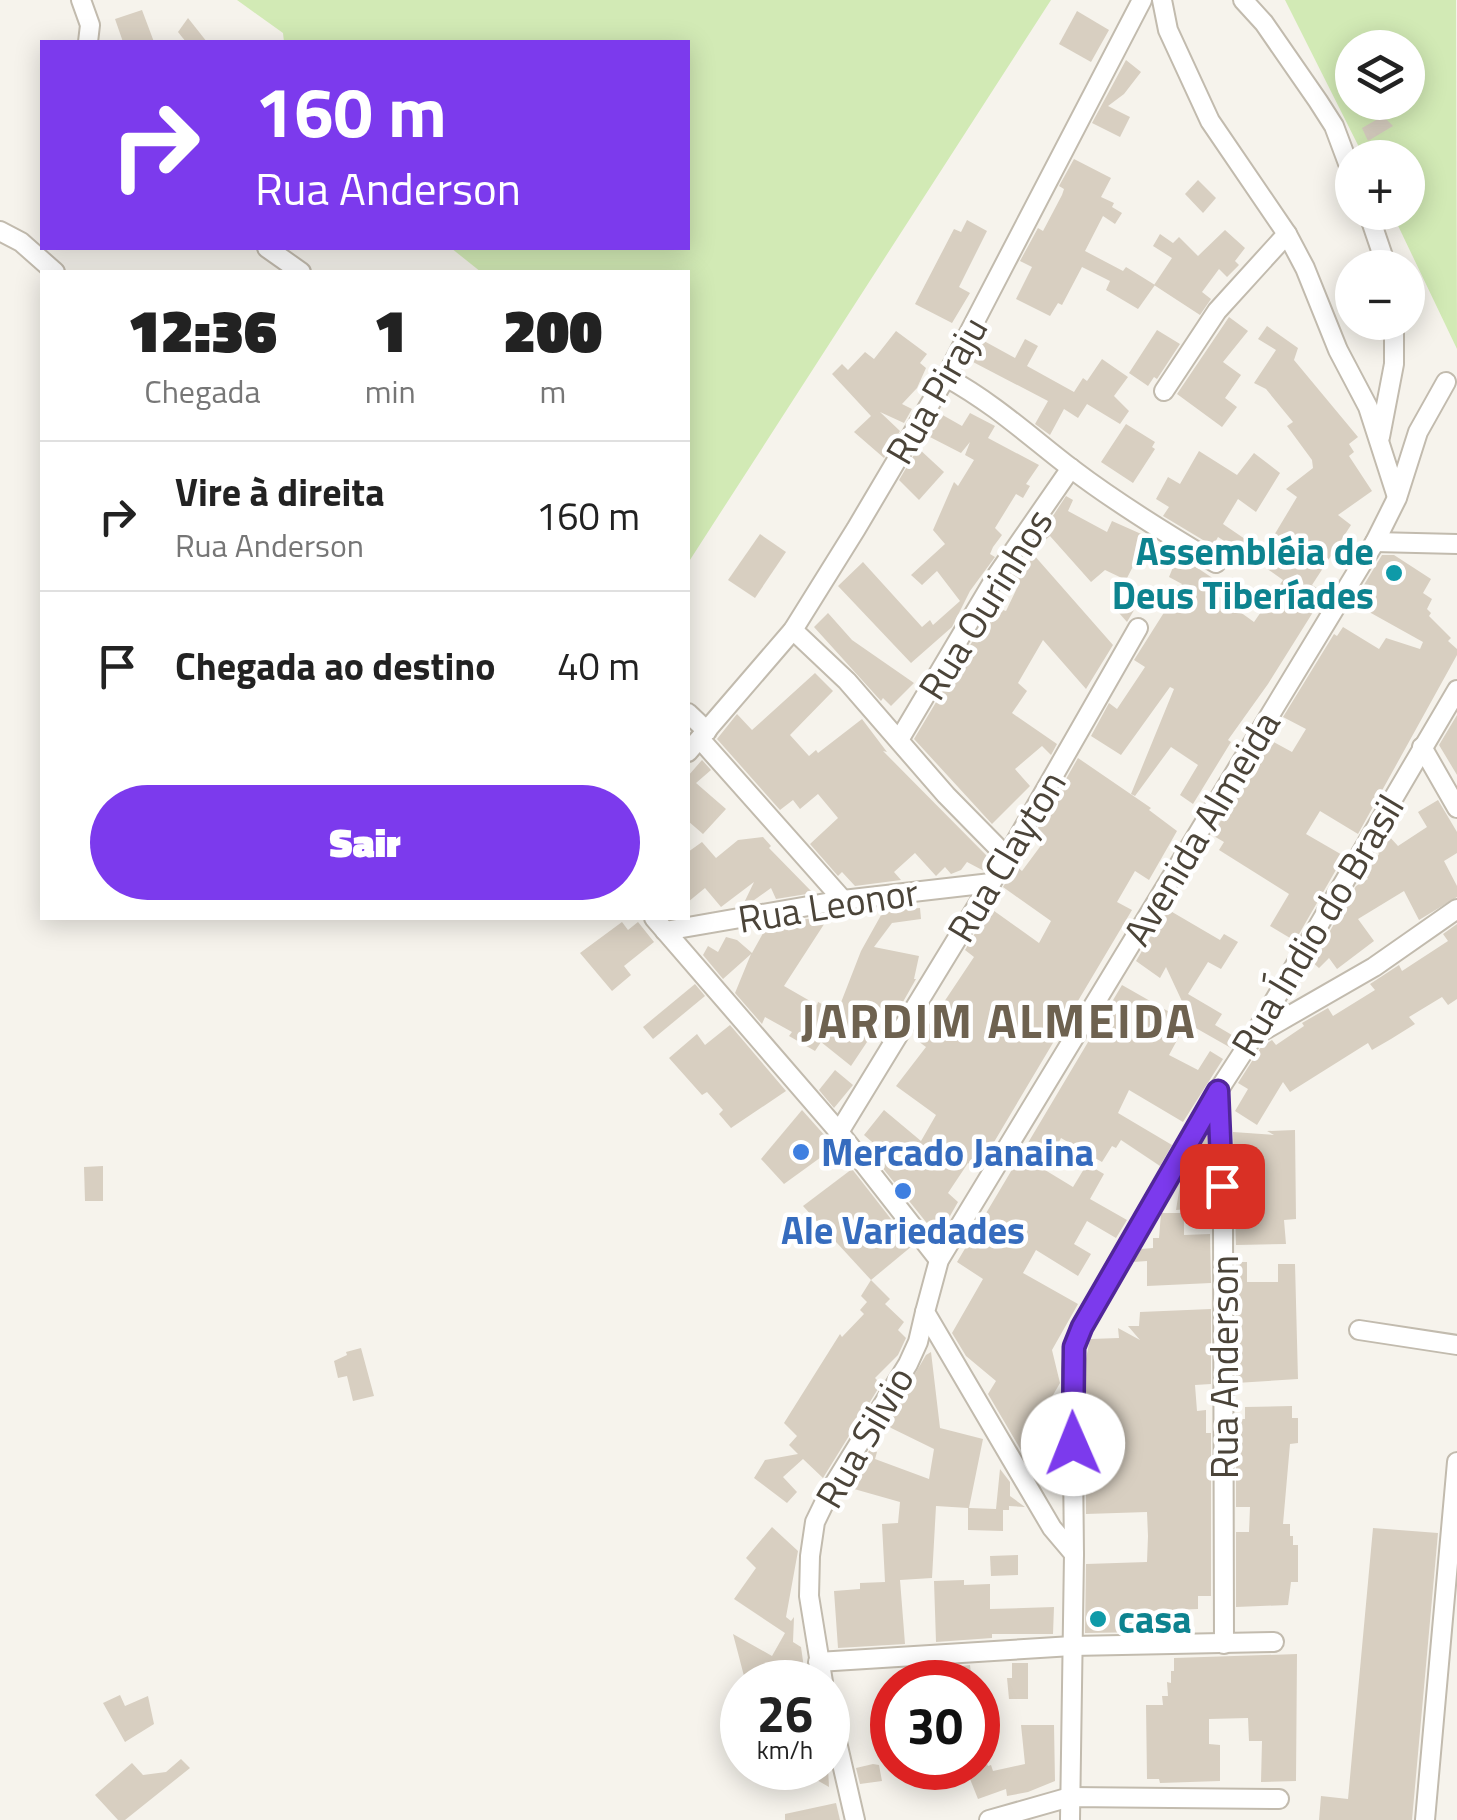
<!DOCTYPE html>
<html lang="pt">
<meta charset="utf-8">
<style>
:root{--surface:#fff;--page:#f2f2f2;--text:#222;--muted:#767676;--line:#e0e0e0;--accent:#7c3aed}
body{margin:0;font-family:"Titillium Web",sans-serif;background:var(--page);color:var(--text);height:100vh;display:flex;flex-direction:column;font-size:38px;white-space:nowrap}
*{box-sizing:border-box;margin:0}
p{font-size:32px;color:var(--muted)}
.icon{flex:none;width:55px;height:55px;fill:none;stroke:currentColor;stroke-width:2;stroke-linecap:round;stroke-linejoin:round}
.map{position:relative;flex:1;overflow:hidden}
.panel{position:absolute;left:40px;top:270px;width:650px;height:650px;display:flex;flex-direction:column;background:var(--surface);border-radius:0px;box-shadow:0 5px 25px #0003}
.panel>*{flex:none}
.banner{position:absolute;left:40px;top:40px;width:650px;height:210px;border-radius:0px;box-shadow:0 5px 25px #0003;background:#7c3aed;color:#fff;overflow:hidden}
.buttons{position:absolute;left:1335px;top:30px;display:grid;gap:20px}
.buttons a{display:grid;place-items:center;width:90px;height:90px;border-radius:50%;background:var(--surface);box-shadow:0 5px 25px #0003;font-size:50px}
.speed{position:absolute;left:720px;top:1660px;display:flex;gap:20px;font-size:50px;font-weight:700;text-align:center}
.speed>*{display:grid;place-content:center;width:130px;height:130px;border-radius:50%;background:var(--surface);box-shadow:0 5px 25px #0003;line-height:1}
.speed small{font-size:25px;font-weight:400}
.speed .limit{border:15px solid #d22;background:#fff;color:#111}
.pin{position:absolute;display:grid;place-items:center;width:85px;height:85px;color:#fff;margin:-42px;border-radius:20px;box-shadow:0 5px 15px #0006}
.me{position:absolute;width:110px;margin:-55px;rotate:359deg;stroke-linejoin:round;filter:drop-shadow(0 0 8px #0008)}
.turn{display:flex;align-items:center;gap:35px;height:210px;padding:0 50px;font-size:45px}
.turn .icon{width:130px;height:130px;stroke-width:2.5}
.turn b{display:block;font-size:70px;line-height:85px}
.eta{display:flex;justify-content:space-evenly;align-items:center;height:170px;text-align:center}
.eta b{font-size:60px;font-weight:800;line-height:70px}
.primary-button{display:flex;gap:20px;margin-top:auto;padding:20px 50px}
.primary-button a{flex:1;height:115px;border-radius:60px;background:var(--accent);color:#fff;font-size:40px;font-weight:800;line-height:115px;text-align:center}
ul{padding:0;list-style:none}
li{display:flex;align-items:center;gap:30px;height:150px;padding:0 50px;border-top:2px solid var(--line)}
li div{flex:1}
li b{display:block;font-size:38px}
li em{font-style:normal}
.map>svg:first-child{display:block}
.green{fill:#d2eab5;fill-rule:evenodd}
.building{fill:#d8cfc1}
.lines{fill:none;stroke-linecap:round;stroke-linejoin:round}
.minor-casing{stroke:#c2bbae;stroke-width:22}
.minor{stroke:#fff;stroke-width:18}
.route-casing{stroke:#51269a;stroke-width:25}
.route{stroke:#7c3aed;stroke-width:18}
.culture-dot{fill:#0f9aa8;stroke:#fff;stroke-width:4}
.shop-dot{fill:#3f7fe0;stroke:#fff;stroke-width:4}
.labels{text-anchor:middle;dominant-baseline:central;stroke-width:9;stroke-linejoin:round;paint-order:stroke}
.street-label{font-size:38px;fill:#4b4439;stroke:#fff}
.culture-label{font-size:38px;font-weight:bold;fill:#0d838f;stroke:#fff;text-anchor:end}
.shop-label{font-size:38px;font-weight:bold;fill:#366cbe;stroke:#fff;text-anchor:start}
.district-label{font-size:48px;font-weight:bold;letter-spacing:2.5px;fill:#6e6250;stroke:#fff}
</style>
<div class="map">
<svg width="1457" height="1820" viewBox="0 0 1457 1820">
<rect width="100%" height="100%" fill="#f6f3ec"/>
<g class="green">
<path d="M237,0H1051L688,563V272H481L451,248H688V42H284L283,33Z"/>
<path d="M1285,0H1456L1457,349L1392,213L1408,212V158L1364,157ZM1352,48H1408V102H1352Z"/>
</g>
<g class="building">
<path d="M142,10L154,42H123L115,19Z"/>
<path d="M1077,11L1109,30L1091,62L1059,44Z"/>
<path d="M188,18L207,42H186L178,32Z"/>
<path d="M1126,60L1141,72L1124,94L1108,106L1130,117L1120,137L1092,123Z"/>
<path d="M1383,116L1393,126L1368,141L1362,128Z"/>
<path d="M1074,159L1111,178L1101,197L1114,203L1112,207L1122,213L1115,224L1103,216L1085,251L1123,271L1126,267L1155,285L1138,309L1106,290L1110,281L1082,267L1062,305L1058,303L1050,316L1016,299L1032,267L1020,261L1038,228L1043,231L1062,195L1064,189L1059,186Z"/>
<path d="M1198,180L1216,198L1203,213L1185,194Z"/>
<path d="M967,220L987,231L959,287L970,293L952,323L915,304L954,229L961,232Z"/>
<path d="M1225,230L1245,248L1235,261L1239,265L1227,277L1219,269L1202,292L1211,299L1200,315L1154,285L1172,258L1153,246L1160,234L1173,243L1179,237L1198,256Z"/>
<path d="M1229,317L1248,331L1223,362L1241,375L1225,398L1237,407L1222,427L1177,394Z"/>
<path d="M1267,326L1298,348L1294,360L1358,437L1349,444L1354,452L1349,456L1372,491L1338,515L1351,525L1312,585L1325,593L1268,684L1228,740L1231,742L1193,804L1180,795L1198,765L1171,747L1135,796L1131,794L1174,689L1170,687L1121,755L1091,736L1109,703L1117,709L1145,667L1134,660L1182,584L1169,577L1178,555L1214,579L1208,589L1254,622L1283,580L1266,568L1268,564L1265,567L1218,537L1213,546L1163,516L1169,507L1156,499L1168,477L1180,484L1199,451L1237,475L1254,453L1280,473L1256,512L1238,499L1223,524L1264,552L1297,497L1286,489L1313,468L1312,460L1287,426L1293,422L1266,389L1254,383L1276,350L1258,339Z"/>
<path d="M1157,330L1180,344L1157,379L1154,377L1148,386L1129,373Z"/>
<path d="M896,331L927,354L920,363L926,368L917,388L902,404L912,409L904,423L880,412L900,431L884,458L854,432L871,416L832,374L842,364L848,370L865,352L874,359Z"/>
<path d="M1025,339L1038,346L1027,366L1074,392L1083,378L1087,381L1102,359L1128,377L1114,396L1129,411L1120,424L1087,404L1078,418L1064,409L1050,435L1035,424L1048,401L973,362L984,341L1015,358Z"/>
<path d="M939,413L962,426L970,413L995,426L988,438L1039,465L1026,484L1030,486L1023,498L1016,494L995,528L1002,535L993,547L990,554L995,557L970,591L952,627L911,663L838,586L863,562L922,627L930,620L933,625L960,601L937,571L922,585L911,575L945,544L933,530L954,482L958,486L974,460L965,455L970,442L961,453L926,435Z"/>
<path d="M1126,424L1155,442L1152,447L1155,449L1133,483L1101,462Z"/>
<path d="M918,448L944,472L919,500L899,480Z"/>
<path d="M1066,496L1073,500L1068,511L1107,532L1112,521L1148,537L1126,580L1105,570L1091,582L1050,536L1028,554Z"/>
<path d="M760,534L786,552L755,598L728,580Z"/>
<path d="M1033,554L1113,645L1086,689L1043,640L1018,683L1027,691L1012,713L1057,744L1051,755L1042,746L1015,769L1030,786L992,824L914,739L993,607L1006,611L1018,586L1008,581L1017,568L1021,570L1026,563H1029Z"/>
<path d="M1382,555H1394L1431,579L1423,593L1432,599L1427,609L1431,613L1429,616L1451,638L1448,641L1457,649V655L1358,834L1320,811L1306,834L1344,856L1295,941L1270,926L1289,894L1219,850L1224,842L1212,835L1270,740L1292,752L1306,729L1283,717L1334,634L1337,636L1343,627L1379,649L1386,638L1420,649L1423,642L1353,603Z"/>
<path d="M1125,583L1140,600L1127,622L1112,605Z"/>
<path d="M828,613L852,640L914,683L891,706L883,698L881,701L814,627Z"/>
<path d="M815,673L833,691L790,735L809,756L816,750L818,753L862,719L887,752L883,751L987,856L984,871L967,862L961,870L951,874L945,867L936,876L915,853L894,872L901,880L855,886L842,872L838,876L810,844L838,818L818,794L800,809L793,800L780,810L717,739L737,714L752,730Z"/>
<path d="M1457,715V775L1439,745Z"/>
<path d="M1078,758L1151,808L1149,810L1177,831L1149,880L1135,871L1117,902L1132,910L978,1169L968,1163L948,1193L958,1202L938,1237L873,1156L879,1148L864,1135L884,1110L921,1141L936,1115L896,1086L926,1047L918,1041L974,957L965,950L990,908L1039,943L1051,921L1003,887L1016,866L1022,871L1045,840L1035,833Z"/>
<path d="M702,760L711,770L696,783L726,809L703,834L688,821V776Z"/>
<path d="M1438,800L1457,832V853L1444,861L1457,886V897L1419,920L1404,891L1358,919L1374,941L1337,969L1329,958L1319,968L1312,962L1356,886L1368,879L1364,873L1379,854L1377,851L1387,834L1398,846L1427,827L1418,812Z"/>
<path d="M763,837L771,846L769,848L813,893L776,899L771,888L750,903L743,905L754,882L721,907L705,888L688,902V852L702,842L716,858L738,840Z"/>
<path d="M910,905L908,909L920,908L921,919L892,923L874,947L919,956L914,979H916L895,1016L866,1000L854,1022L873,1033L851,1066L821,1042L815,1051L789,1036L792,1032L765,1017L762,1024L735,993L751,954L723,979L703,955L708,946L718,952L726,937L737,940L752,953L767,926L830,915L784,986L817,1005L818,1002L828,1007L832,1001L840,1005L861,951L885,908Z"/>
<path d="M1167,909L1220,940L1224,934L1238,942L1221,969L1208,962L1188,994L1222,1014L1215,1025L1237,1038L1231,1048L1194,1027L1166,967L1160,978L1136,961Z"/>
<path d="M622,922L628,930L638,922L654,942L624,966L631,975L612,991L580,953Z"/>
<path d="M1457,924V999L1448,1005L1442,997L1409,1017L1415,1024L1391,1039L1372,1050L1368,1043L1290,1092L1283,1082L1257,1125L1235,1111L1248,1089L1238,1083L1261,1047L1272,1040L1276,1045L1304,1026L1302,1023L1328,1008L1333,1016L1375,990L1370,984L1399,965L1402,971L1448,941L1443,934Z"/>
<path d="M695,984L705,996L653,1039L643,1027Z"/>
<path d="M1122,985L1187,1022L1169,1055L1198,1070L1210,1051L1223,1059L1183,1122L1129,1090L1118,1113L1172,1145L1160,1166L1121,1140L1116,1148L1112,1146L1102,1162L1061,1138L1045,1170L1073,1187L1087,1164L1104,1174L1090,1199L1127,1220L1116,1238L1087,1221L1074,1244L1091,1254L1078,1276L1036,1250L1023,1273L1078,1304L1052,1350L1060,1383L1021,1450L988,1394L996,1381L966,1356L952,1333L983,1279L957,1262Z"/>
<path d="M730,1025L786,1091L731,1128L719,1114L723,1110L707,1092L702,1095L669,1058L697,1034L705,1045Z"/>
<path d="M835,1070L853,1085L834,1108L819,1090Z"/>
<path d="M802,1110L835,1147L784,1184L761,1159Z"/>
<path d="M1295,1130L1296,1219L1284,1220L1286,1244L1236,1245L1233,1132L1274,1135L1267,1131Z"/>
<path d="M1207,1135L1208,1156L1196,1178L1202,1180L1198,1208L1176,1210L1181,1179Z"/>
<path d="M103,1166V1201H85L84,1167Z"/>
<path d="M852,1169L912,1246L871,1280L803,1206Z"/>
<path d="M1161,1213H1184V1235L1210,1234L1211,1283L1147,1286V1261L1133,1262L1141,1249L1153,1248V1238H1159Z"/>
<path d="M1236,1262H1247V1282H1278V1264H1295L1298,1379L1236,1383Z"/>
<path d="M871,1280L890,1299L885,1304L904,1322L898,1330L906,1338L898,1355L875,1378L881,1384L823,1478L803,1459L783,1477L797,1492L787,1503L754,1478L765,1460L798,1454L789,1445L797,1436L784,1423L840,1334L842,1337L864,1314L860,1310L867,1302L861,1296Z"/>
<path d="M1211,1309V1384L1195,1385L1197,1411L1206,1410V1433H1211V1596H1198V1609L1146,1611V1632L1085,1633L1086,1564L1147,1562L1148,1536L1147,1512L1086,1514V1477L1093,1476V1439H1085V1364L1090,1339L1119,1338L1118,1328L1140,1340L1128,1326H1139L1140,1312Z"/>
<path d="M361,1348L374,1396L353,1401L347,1376L338,1378L334,1361L347,1355L346,1352Z"/>
<path d="M931,1352L940,1428L983,1439L969,1508L996,1509L1000,1469L1010,1482V1496L1025,1507L1009,1506V1510H1003V1531L968,1530V1508L936,1506L932,1578L900,1580L905,1644L838,1648L834,1591L860,1589V1583L885,1582L882,1524L898,1523L900,1502L847,1487L870,1449L877,1452L875,1459L929,1479L934,1449L885,1425L926,1355Z"/>
<path d="M1292,1406V1418H1298V1443L1290,1444L1283,1524H1290V1536H1293V1545H1298V1582H1291L1288,1605L1236,1607V1532H1249L1250,1507H1236V1419H1245V1407Z"/>
<path d="M1044,1457L1056,1464L1042,1486L1034,1473Z"/>
<path d="M772,1527L798,1551L786,1617L791,1621L794,1617L793,1642L801,1647L806,1682H755V1680L744,1676L733,1634L772,1656L785,1633L734,1599L756,1568L746,1558Z"/>
<path d="M1373,1528L1438,1533L1412,1820H1319L1321,1796L1348,1799Z"/>
<path d="M1018,1555V1575L991,1576L990,1556Z"/>
<path d="M964,1580V1585L990,1584V1609L1054,1607L1053,1634H992V1638L936,1642L934,1581Z"/>
<path d="M1297,1654L1296,1781L1261,1782L1262,1741H1249L1248,1718L1209,1719V1744L1220,1745V1781L1160,1783L1159,1779H1147L1146,1705H1163L1162,1696H1168L1167,1682L1171,1683V1671H1174V1658Z"/>
<path d="M1012,1663H1028V1699H1009L1007,1678H1012Z"/>
<path d="M970,1665L972,1682H931L926,1670Z"/>
<path d="M120,1695L125,1706L148,1696L154,1724L125,1742L103,1703Z"/>
<path d="M1021,1725H1054L1055,1781L1028,1792L1007,1796L1006,1789L978,1799L968,1774L978,1770V1742L988,1766L991,1765L993,1771L1025,1764Z"/>
<path d="M181,1759L190,1768L125,1820H118L95,1795L132,1763L143,1775L166,1772Z"/>
<path d="M873,1764L879,1765L882,1781L860,1784L856,1768Z"/>
<path d="M796,1768H828L829,1787Z"/>
<path d="M836,1803L840,1820H785V1814Z"/>
</g>
<g class="lines">
<g class="minor-casing">
<g id="minor">
<path d="M81,0L90,25L88,42"/>
<path d="M1162,0L1168,30L1210,121L1287,234L1305,268L1338,350L1368,407L1397,497"/>
<path d="M1243,0L1264,23L1318,101L1334,126L1352,174"/>
<path d="M1368,212L1387,268"/>
<path d="M0,231L21,242L55,272"/>
<path d="M267,248L301,272"/>
<path d="M946,377C995,404 1029,436 1072,469C1118,504 1167,534 1216,563"/>
<path d="M1164,391L1217,311L1287,234"/>
<path d="M1380,437L1394,364V322"/>
<path d="M1375,542L1457,544"/>
<path d="M793,630L847,681L946,795L1007,857"/>
<path d="M688,713L707,731"/>
<path d="M700,739L843,900"/>
<path d="M899,740L997,575L1071,468"/>
<path d="M1422,747L1457,808"/>
<path d="M688,752L793,630L856,529L946,377L1142,0"/>
<path d="M654,918L839,1132L939,1260"/>
<path d="M665,931L843,900L991,883"/>
<path d="M1254,1036L1374,967L1457,909"/>
<path d="M1218,1091L1223,1220L1224,1644"/>
<path d="M839,1132L1007,857L1138,628"/>
<path d="M1359,1330L1457,1345"/>
<path d="M1074,1554L1072,1370L1074,1347L1081,1327L1218,1091L1253,1037L1457,690"/>
<path d="M818,1662L1072,1646L1274,1642"/>
<path d="M823,1682L809,1596L810,1556L815,1522L831,1489L908,1364L918,1342L925,1312"/>
<path d="M828,1703L855,1820"/>
<path d="M989,1820L1070,1797L1279,1799"/>
<path d="M1070,1820L1074,1554L1052,1528L925,1312L939,1260L1375,542L1397,498L1418,432L1446,382"/>
<path d="M1425,1820L1457,1462"/>
</g>
</g>
<use href="#minor" class="minor"/>
</g>
<g class="lines">
<g class="route-casing">
<path id="route" d="M1073,1444L1074,1347L1082,1327L1218,1091L1222,1186"/>
</g>
<use href="#route" class="route"/>
</g>
<g class="culture-dot">
<circle cx="1394" cy="573" r="10"/>
<circle cx="1098" cy="1619" r="10"/>
</g>
<g class="shop-dot">
<circle cx="801" cy="1152" r="10"/>
<circle cx="903" cy="1191" r="10"/>
</g>
<g class="labels">
<g class="street-label">
<text transform="translate(936 390) rotate(-60)">Rua Piraju</text>
<text transform="translate(985 604) rotate(-58)">Rua Ourinhos</text>
<text transform="translate(1201 828) rotate(-59)">Avenida Almeida</text>
<text transform="translate(1006 856) rotate(-59)">Rua Clayton</text>
<text transform="translate(828 905) rotate(-9)">Rua Leonor</text>
<text transform="translate(1317 925) rotate(-59)">Rua Índio do Brasil</text>
<text transform="translate(1224 1367) rotate(-90)">Rua Anderson</text>
<text transform="translate(864 1437) rotate(-60)">Rua Silvio</text>
</g>
<g class="culture-label">
<text x="1374" y="551">Assembléia de<tspan x="1374" dy="44">Deus Tiberíades</tspan></text>
<text x="1118" y="1619" text-anchor="start">casa</text>
</g>
<g class="shop-label">
<text x="821" y="1152">Mercado Janaina</text>
<text x="903" y="1230" text-anchor="middle">Ale Variedades</text>
</g>
<g class="district-label">
<text x="999" y="1020">JARDIM ALMEIDA</text>
</g>
</g>
</svg>
<div class="buttons">
<a><svg class="icon" aria-label="layers" viewBox="0 0 24 24"><path d="M12 4l9 5-9 5-9-5zM3 14l9 5 9-5"/></svg></a>
<a>+</a>
<a>−</a>
</div>
<div class="speed"><div>26<small>km/h</small></div><div class="limit">30</div></div>
<div class="pin" style="left:1222px;top:1186px;background:#d93025"><svg class="icon" aria-label="arrive" viewBox="0 0 24 24"><path d="M6 21V4h12l-3 4 3 4H6"/></svg></div>
<svg class="me" style="left:1073px;top:1444px" viewBox="-20 -20 40 40"><circle r="19" fill="#fff"/><path d="M0-13L10 11 0 6-10 11z" fill="#7c3aed"/></svg>
<div class="banner">
<div class="turn"><svg class="icon" aria-label="right" viewBox="0 0 24 24"><path d="M7 20v-9h11M14 6l5 5-5 5"/></svg><div><b>160 m</b>Rua Anderson</div></div>
</div>
<section class="panel">
<div class="eta">
<div><b>12:36</b><p>Chegada</p></div>
<div><b>1</b><p>min</p></div>
<div><b>200</b><p>m</p></div>
</div>
<ul>
<li><svg class="icon" aria-label="right" viewBox="0 0 24 24"><path d="M7 20v-9h11M14 6l5 5-5 5"/></svg><div><b>Vire à direita</b><p>Rua Anderson</p></div><em>160 m</em></li>
<li><svg class="icon" aria-label="arrive" viewBox="0 0 24 24"><path d="M6 21V4h12l-3 4 3 4H6"/></svg><div><b>Chegada ao destino</b></div><em>40 m</em></li>
</ul>
<div class="primary-button"><a>Sair</a></div>
</section>
</div>
